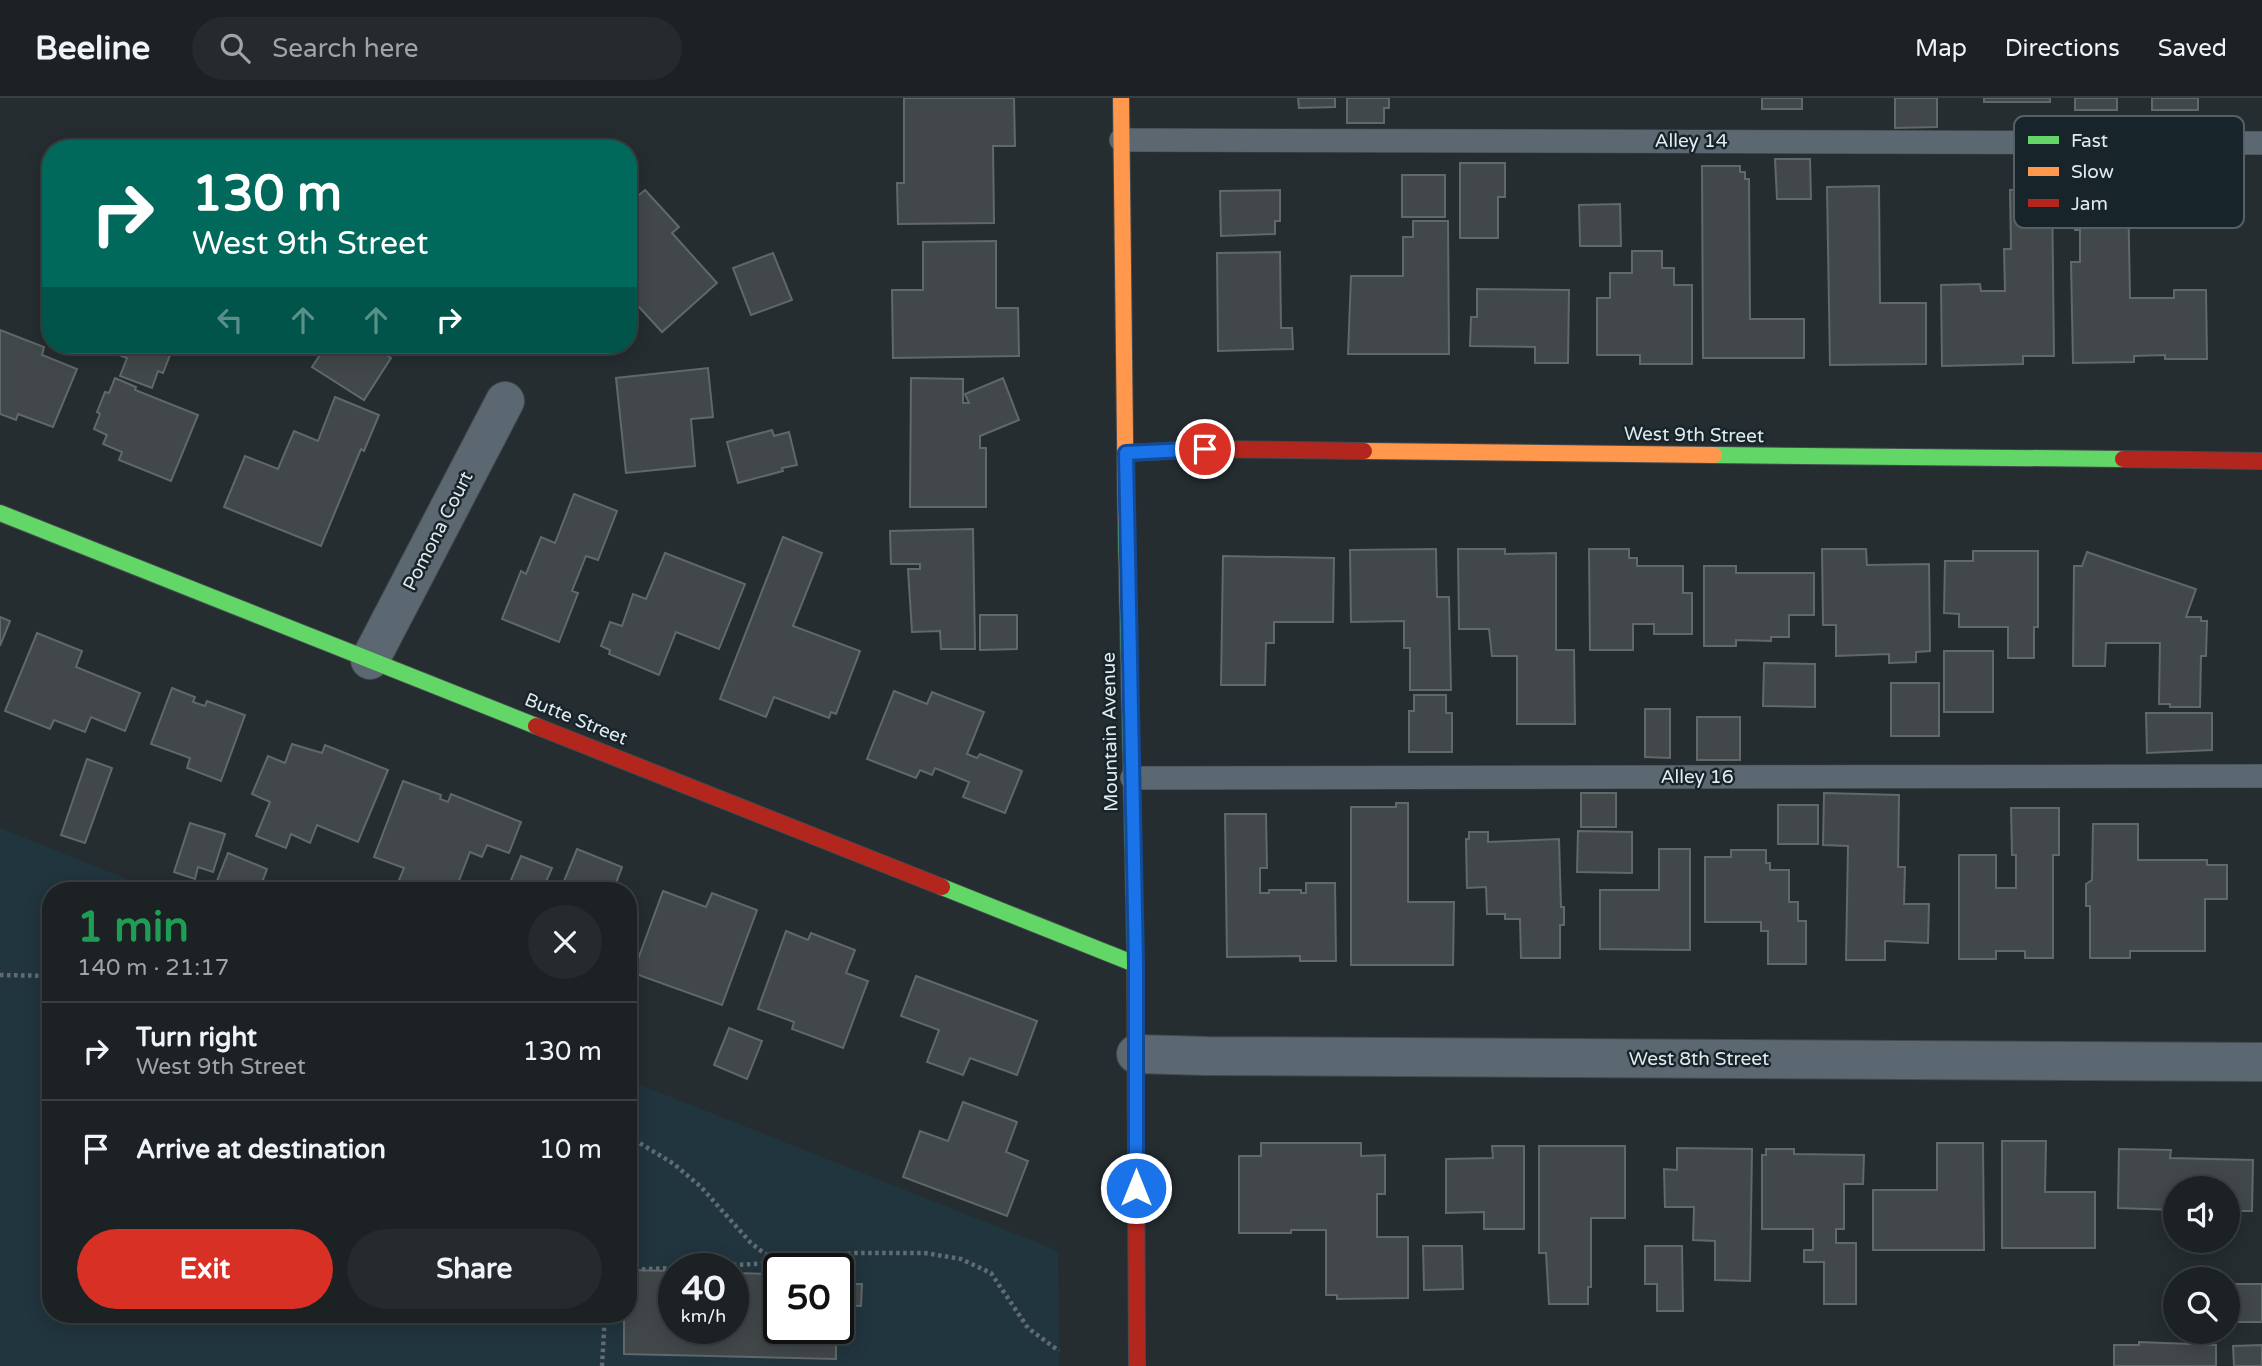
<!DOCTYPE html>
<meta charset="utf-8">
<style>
:root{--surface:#1c2224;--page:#252a2c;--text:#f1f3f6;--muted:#a0a4a6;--line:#3a3f41;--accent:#d93025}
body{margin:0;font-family:"Varela Round",sans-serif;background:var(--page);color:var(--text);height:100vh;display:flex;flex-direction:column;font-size:26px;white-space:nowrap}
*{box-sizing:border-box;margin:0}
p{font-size:23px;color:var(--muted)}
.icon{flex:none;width:38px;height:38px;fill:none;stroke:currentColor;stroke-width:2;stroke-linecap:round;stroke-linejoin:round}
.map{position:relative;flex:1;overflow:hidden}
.side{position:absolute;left:42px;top:784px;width:595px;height:441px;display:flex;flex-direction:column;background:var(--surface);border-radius:28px;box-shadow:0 4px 18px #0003,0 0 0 2px var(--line)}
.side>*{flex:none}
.top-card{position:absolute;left:42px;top:42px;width:595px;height:214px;border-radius:28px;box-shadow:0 4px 18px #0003,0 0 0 2px var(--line);background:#00695c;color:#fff;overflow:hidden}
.tools{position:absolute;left:2163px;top:1078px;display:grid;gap:14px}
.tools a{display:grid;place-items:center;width:77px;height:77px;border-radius:50%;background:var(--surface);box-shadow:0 4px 18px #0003,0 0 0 2px var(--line);font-size:35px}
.speed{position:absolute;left:658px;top:1155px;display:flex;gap:14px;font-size:35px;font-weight:700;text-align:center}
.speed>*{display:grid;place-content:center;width:91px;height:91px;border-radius:50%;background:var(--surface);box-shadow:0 4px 18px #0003,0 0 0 2px var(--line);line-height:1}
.speed small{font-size:18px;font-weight:400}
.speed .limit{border:4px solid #111;border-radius:10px;background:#fff;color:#111}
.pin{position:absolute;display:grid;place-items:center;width:60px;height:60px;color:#fff;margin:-30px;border:4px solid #fff;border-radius:50%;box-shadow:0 2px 7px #0007}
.me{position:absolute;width:77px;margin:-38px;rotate:0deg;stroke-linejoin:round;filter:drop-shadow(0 0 5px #0008)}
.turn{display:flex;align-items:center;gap:24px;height:147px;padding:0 35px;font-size:32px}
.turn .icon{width:91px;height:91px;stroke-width:2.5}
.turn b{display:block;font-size:49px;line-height:60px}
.lanes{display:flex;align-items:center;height:66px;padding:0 35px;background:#0003;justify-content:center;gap:35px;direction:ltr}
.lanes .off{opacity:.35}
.round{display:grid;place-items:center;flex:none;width:74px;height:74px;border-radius:37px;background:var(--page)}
.summary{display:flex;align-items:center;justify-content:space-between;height:119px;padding:0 35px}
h1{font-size:42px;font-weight:800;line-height:52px;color:#1e9e55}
.cta{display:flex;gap:14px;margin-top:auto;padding:14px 35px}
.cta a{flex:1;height:80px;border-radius:42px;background:var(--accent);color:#fff;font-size:28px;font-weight:800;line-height:80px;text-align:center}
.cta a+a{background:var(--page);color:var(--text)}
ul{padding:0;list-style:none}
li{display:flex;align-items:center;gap:21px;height:98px;padding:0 35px;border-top:2px solid var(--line)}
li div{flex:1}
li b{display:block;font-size:26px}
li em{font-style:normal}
header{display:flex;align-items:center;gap:42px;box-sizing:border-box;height:98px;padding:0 35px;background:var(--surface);border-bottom:2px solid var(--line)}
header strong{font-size:33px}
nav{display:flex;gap:38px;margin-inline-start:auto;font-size:24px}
.search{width:490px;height:63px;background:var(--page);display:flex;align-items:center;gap:18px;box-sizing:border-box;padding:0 24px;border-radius:38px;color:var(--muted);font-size:26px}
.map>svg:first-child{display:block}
.built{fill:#21353e;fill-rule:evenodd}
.building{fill:#42484a;stroke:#60686a;stroke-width:2}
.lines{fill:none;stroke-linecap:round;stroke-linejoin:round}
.lane-casing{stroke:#444a4e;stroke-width:24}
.street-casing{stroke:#444a4e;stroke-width:40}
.fast-casing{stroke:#444a4e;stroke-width:18}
.slow-casing{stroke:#444a4e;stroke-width:18}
.jam-casing{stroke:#444a4e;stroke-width:18}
.path{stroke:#626b72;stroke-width:4.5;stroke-dasharray:3.5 3.5;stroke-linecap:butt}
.lane{stroke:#5c6871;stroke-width:23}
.street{stroke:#5c6871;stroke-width:38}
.fast{stroke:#63d668;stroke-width:16}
.slow{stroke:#ff974d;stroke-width:16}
.jam{stroke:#b3261e;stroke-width:16}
.route-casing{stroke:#114b97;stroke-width:18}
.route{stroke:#1a73e8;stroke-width:12}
.labels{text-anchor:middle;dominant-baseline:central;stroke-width:5;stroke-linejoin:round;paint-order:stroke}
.street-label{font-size:19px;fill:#e1eaee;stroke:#17252b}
.key{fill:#17252b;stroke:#546066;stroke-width:2}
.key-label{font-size:19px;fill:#e1eaee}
</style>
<header>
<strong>Beeline</strong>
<div class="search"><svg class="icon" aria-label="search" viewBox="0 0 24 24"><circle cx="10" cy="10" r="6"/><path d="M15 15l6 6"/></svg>Search here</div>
<nav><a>Map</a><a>Directions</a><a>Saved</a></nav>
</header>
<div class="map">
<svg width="2262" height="1268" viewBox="0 0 2262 1268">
<rect width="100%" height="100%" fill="#252d30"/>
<path class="built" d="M0,730L156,793H51V1216H628V982L1058,1153L1059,1268H0ZM674,1171H733V1230H674ZM779,1171H838V1230H779Z"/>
<g class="building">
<path d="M904,0H1014L1015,48H993L994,125L898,126L897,85H904Z"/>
<path d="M1298,0H1335V9L1299,10Z"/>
<path d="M1347,0H1389V10H1384V25H1347Z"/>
<rect x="1762" y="0" width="40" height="11"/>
<path d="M1895,0H1937V29L1895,30Z"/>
<rect x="1984" y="0" width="66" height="4"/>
<rect x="2075" y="0" width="42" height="12"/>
<rect x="2152" y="0" width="46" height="12"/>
<path d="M1775,61H1810L1811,101H1777Z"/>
<path d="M1460,65H1505V99H1498V140H1460Z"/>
<path d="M1702,68H1740V74H1745V81H1749L1750,221H1804V260H1703Z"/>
<rect x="1402" y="77" width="43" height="42"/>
<path d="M2128,87L2130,200H2174V192H2206L2207,261H2165V257L2134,258V264L2073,265L2071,164H2080V132H2075V88Z"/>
<path d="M1879,88L1880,205H1926V266L1830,267L1827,89Z"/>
<path d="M2052,91L2054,258H2023V266L1942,268L1941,187L1980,186L1981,193H2005L2004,151H2011L2010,92Z"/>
<path d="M645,92L679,129L672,135L717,185L662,234L628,197V106Z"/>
<path d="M1280,92V123H1275V136L1221,138L1220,93Z"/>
<path d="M1620,106L1621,148H1580L1579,107Z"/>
<path d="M1413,123H1448L1449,256H1348L1351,178H1403V139H1413Z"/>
<path d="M996,143V210H1018L1019,258L893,260L892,192H923V144Z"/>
<path d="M1632,153H1662V170H1674V187H1692V266H1640V257H1597V200H1610V175H1632Z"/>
<path d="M1280,154L1281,230H1292L1293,251L1218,253L1217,155Z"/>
<path d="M773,155L792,202L751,217L733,170Z"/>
<path d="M1477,191L1569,192L1568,265H1535V249L1470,248L1471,219H1477Z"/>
<path d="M0,232L44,249L42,257L77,271L53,329L18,316L16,322L0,316Z"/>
<path d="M123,247H174L163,275L158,273L152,290L120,278L127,260L119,257Z"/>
<path d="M324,247H371L391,260L364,302L312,269L326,248Z"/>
<path d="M708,270L713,319L691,321L695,368L626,375L616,280Z"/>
<path d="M115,280L136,289L135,292L198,317L171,383L119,362L122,354L103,346L107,337L94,331L100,316L97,314L105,294L109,295Z"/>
<path d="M911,280L963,281V305H969L965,296L1003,280L1019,322L980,338V350H986V409H910Z"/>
<path d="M335,299L379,317L364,353L361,351L321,448L224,409L245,358L278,371L294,333L318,343Z"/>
<path d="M772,332L774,338L789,334L797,367L782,370L783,373L738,385L727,344Z"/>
<path d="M574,396L617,413L598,462L586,458L572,493L578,495L559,544L502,521L521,473L526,476L541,439L555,445Z"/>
<path d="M973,431L975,551H941L940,533L912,534L908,471H920V466H891L890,433Z"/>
<path d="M783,439L822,455L793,528L860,553L836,616L831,614L829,620L774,599L766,619L720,601Z"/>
<path d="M1436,451L1437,499H1449L1451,592H1410V550H1404V523L1351,524L1350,452Z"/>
<path d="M1458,451H1505V456L1556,455V552H1574L1575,626H1517V558H1492L1489,531H1459Z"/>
<path d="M1589,451H1629V460H1637V468H1683V495H1692V536H1654V526H1633V552H1590Z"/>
<path d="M1822,451H1866L1867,467L1929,466L1930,553L1916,554V564L1889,565V556L1836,558V527H1823Z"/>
<path d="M1973,453H2038V529H2034V560H2008V529H1959V516L1944,515L1945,463H1973Z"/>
<path d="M2087,454L2196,491L2186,519H2201V523H2207L2206,558H2201L2200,609H2170V606H2159L2160,545H2106L2105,568H2073L2074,468H2082Z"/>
<path d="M665,455L745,486L719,551L676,534L659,577L609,556L610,552L601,548L610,524L622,528L633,496L646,501Z"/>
<path d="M1223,458L1334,460L1333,524H1274V545H1266L1265,587H1221Z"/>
<path d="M1704,468H1736V475H1814V517H1789V539H1771V543L1736,542V548H1704Z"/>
<path d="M980,517H1017V551L980,552Z"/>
<path d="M0,519L10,523L0,548Z"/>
<path d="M37,535L82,553L76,569L140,595L125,633L91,619L85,634L54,622L50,631L5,613Z"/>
<rect x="1944" y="553" width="49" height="61"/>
<path d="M1764,565L1815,566V609L1763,608Z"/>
<rect x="1891" y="585" width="48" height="53"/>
<path d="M172,590L195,599L193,604L205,608L207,603L245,617L221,683L187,670L190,660L151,646Z"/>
<path d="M894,593L927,606L932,594L984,614L967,656L977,660L980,656L1022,673L1005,715L963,699L969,684L935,670L932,677L920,672L916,680L867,661Z"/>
<path d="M1414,597H1446V615H1452V654H1409V613H1414Z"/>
<path d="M1645,611H1670V660L1645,659Z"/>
<path d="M2146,615H2212V652L2147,655Z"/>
<rect x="1697" y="619" width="43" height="43"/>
<path d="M292,646L322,655L325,647L388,672L358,744L317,727L310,745L291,736L286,750L256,738L270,704L252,696L268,658L285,665Z"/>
<path d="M87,661L112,670L85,745L61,737Z"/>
<path d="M403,683L441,697L440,701L448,704L451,696L521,724L509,755L487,747L482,759L470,754L455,793H412L397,787L404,770L374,759Z"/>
<rect x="1581" y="695" width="35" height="34"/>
<path d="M1824,695L1899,697L1898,769H1905L1904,806H1929L1928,845L1885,843V862H1846L1848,748L1823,747Z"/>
<path d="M1396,705H1408V804H1454L1453,867H1351V709H1396Z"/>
<rect x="1778" y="707" width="40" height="39"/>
<path d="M2011,710H2059V757H2053V860H2025V853H1996V861H1959V757H1996V790H2016V757H2012Z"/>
<path d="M1225,716H1266L1267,770H1260V795H1269V792H1301V795H1306V785H1335L1336,863H1300V858L1227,859Z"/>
<path d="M190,725L225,736L213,774L198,769L195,781L174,774Z"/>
<path d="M2093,726H2138V762H2207V767H2227V801H2205V853H2130V860H2090V808H2086V786L2092,782Z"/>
<path d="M1578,733L1632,734V775L1577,774Z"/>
<path d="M1469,734H1488V744L1559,741L1561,809H1564V827H1560V860H1521L1520,821H1505V816H1487L1486,789L1467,790L1466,741H1469Z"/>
<path d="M577,751L622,769L613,793H560Z"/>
<path d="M1659,751H1690V852L1600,851V792H1659Z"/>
<path d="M1731,752H1766V765H1770V772H1789V804H1798V823H1806V866H1768V833H1761V824H1705V759H1731Z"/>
<path d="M228,755L267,771L259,793H213Z"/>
<path d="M521,758L552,770L542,793H515L508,789Z"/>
<path d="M663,793L706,809L712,795L757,812L722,907L633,875Z"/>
<path d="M786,833L808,842L811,835L855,852L846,875L868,883L843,950L792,931L794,924L758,911Z"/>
<path d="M916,878L1037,923L1017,977L970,960L963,977L927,964L939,932L901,918Z"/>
<path d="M729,930L762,943L747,981L714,967Z"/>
<path d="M963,1004L1017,1024L1006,1054L1028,1063L1007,1118L903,1079L920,1033L948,1043Z"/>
<path d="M2002,1043H2046L2045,1094H2095V1150H2002Z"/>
<path d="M1261,1045H1361V1058L1385,1057V1096H1377V1139H1408V1200L1337,1201V1197H1326V1132H1291V1135H1239V1058H1261Z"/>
<path d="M1937,1045H1983L1984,1152H1873V1092H1937Z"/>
<path d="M1492,1048H1524V1131H1484V1114L1446,1115V1061L1493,1060Z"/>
<path d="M1539,1048H1625V1120H1591V1189H1588V1206H1549L1546,1155H1539Z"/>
<path d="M1677,1050L1752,1051L1750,1183L1715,1182V1143L1693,1142L1694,1109H1665L1664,1071L1677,1072Z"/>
<path d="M1766,1051H1794V1056L1864,1057L1863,1086H1844V1131H1836V1145H1856V1206H1824V1164H1804V1152H1813V1131H1762V1057H1766Z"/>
<path d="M2119,1051L2171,1052L2170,1060L2253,1062L2252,1113H2228V1090H2175V1112L2118,1110Z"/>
<path d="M1423,1148H1462L1463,1191L1424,1192Z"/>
<path d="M1645,1148H1682L1683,1213H1657V1186H1645Z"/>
<path d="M628,1172L674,1173V1230H733V1175L779,1176V1230H836V1261L624,1256V1216H628Z"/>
<path d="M838,1186H862L861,1208L838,1207Z"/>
<rect x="2228" y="1186" width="34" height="38"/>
<path d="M2139,1244L2216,1247V1268H2114V1247H2139Z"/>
<path d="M2262,1247V1268H2234L2233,1248Z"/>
</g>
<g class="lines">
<g class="lane-casing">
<g id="lane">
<path d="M1121,42L2262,45"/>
<path d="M1132,680L2262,678"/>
</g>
</g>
<g class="street-casing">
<g id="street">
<path d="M370,562L505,303"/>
<path d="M1136,956L1207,958L2262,964"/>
</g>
</g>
<g class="fast-casing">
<g id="fast">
<path d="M1714,357L2123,361"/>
<path d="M0,415L536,628"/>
<path d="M1126,424L1135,849"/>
<path d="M942,789L1135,866"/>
</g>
</g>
<g class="slow-casing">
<g id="slow">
<path d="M1121,0L1126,424"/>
<path d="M1364,353L1714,357"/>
</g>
</g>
<g class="jam-casing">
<g id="jam">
<path d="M1126,355L1205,351L1364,353"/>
<path d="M2123,361L2262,363"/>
<path d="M536,628L942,789"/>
<path d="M1135,849L1137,1268"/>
</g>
</g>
<g class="path">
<path d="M0,877L51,878"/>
<path d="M628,1038L674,1066L701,1089L751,1145L765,1156L804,1164L853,1155H925L961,1161L991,1175L1028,1230L1059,1253"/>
<path d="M628,1172L796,1164"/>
<path d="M602,1268L605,1216"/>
</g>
<use href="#lane" class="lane"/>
<use href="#street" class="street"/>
<use href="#fast" class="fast"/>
<use href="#slow" class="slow"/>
<use href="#jam" class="jam"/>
</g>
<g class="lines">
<g class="route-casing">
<path id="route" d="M1136,1090V866L1126,355L1205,351"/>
</g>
<use href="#route" class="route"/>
</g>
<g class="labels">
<g class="street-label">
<text x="1691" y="43">Alley 14</text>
<text transform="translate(1694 337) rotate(1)">West 9th Street</text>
<text transform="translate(438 433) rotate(-63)">Pomona Court</text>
<text transform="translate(576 621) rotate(22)">Butte Street</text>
<text transform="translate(1110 634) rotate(-91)">Mountain Avenue</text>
<text x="1697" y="679">Alley 16</text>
<text x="1699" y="961">West 8th Street</text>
</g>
</g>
<rect x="2014" y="18" width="230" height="112" rx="10" class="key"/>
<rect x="2028" y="38" width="31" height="8" fill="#63d668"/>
<rect x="2028" y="69" width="31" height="9" fill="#ff974d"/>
<rect x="2028" y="101" width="31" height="8" fill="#b3261e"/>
<g class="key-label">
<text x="2071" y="49">Fast</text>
<text x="2071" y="80">Slow</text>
<text x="2071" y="112">Jam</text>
</g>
</svg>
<div class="tools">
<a><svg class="icon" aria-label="sound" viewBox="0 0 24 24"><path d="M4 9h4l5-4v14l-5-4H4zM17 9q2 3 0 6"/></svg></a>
<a><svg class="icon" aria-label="search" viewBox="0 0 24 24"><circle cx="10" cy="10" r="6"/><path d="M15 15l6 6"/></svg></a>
</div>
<div class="speed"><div>40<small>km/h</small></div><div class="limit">50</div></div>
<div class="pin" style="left:1205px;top:351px;background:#d93025"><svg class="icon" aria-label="arrive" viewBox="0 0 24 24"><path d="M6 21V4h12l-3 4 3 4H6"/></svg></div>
<svg class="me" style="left:1136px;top:1090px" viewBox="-20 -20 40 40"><circle r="17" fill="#1a73e8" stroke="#fff" stroke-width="3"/><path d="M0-11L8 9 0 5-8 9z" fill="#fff"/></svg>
<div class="top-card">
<div class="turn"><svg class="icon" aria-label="right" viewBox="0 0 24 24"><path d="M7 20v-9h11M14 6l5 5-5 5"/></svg><div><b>130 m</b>West 9th Street</div></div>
<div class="lanes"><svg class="icon off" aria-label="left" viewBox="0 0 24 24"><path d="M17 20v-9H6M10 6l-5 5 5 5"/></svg><svg class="icon off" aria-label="ahead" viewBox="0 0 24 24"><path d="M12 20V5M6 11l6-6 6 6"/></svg><svg class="icon off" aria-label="ahead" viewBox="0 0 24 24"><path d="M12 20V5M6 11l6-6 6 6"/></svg><svg class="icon" aria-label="right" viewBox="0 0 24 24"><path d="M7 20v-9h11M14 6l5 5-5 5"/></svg></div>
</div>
<section class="side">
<div class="summary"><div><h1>1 min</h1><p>140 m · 21:17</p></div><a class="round"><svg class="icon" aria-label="close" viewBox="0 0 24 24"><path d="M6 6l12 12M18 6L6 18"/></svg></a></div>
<ul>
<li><svg class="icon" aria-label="right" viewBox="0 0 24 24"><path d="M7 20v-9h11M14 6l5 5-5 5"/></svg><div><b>Turn right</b><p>West 9th Street</p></div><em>130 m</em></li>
<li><svg class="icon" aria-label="arrive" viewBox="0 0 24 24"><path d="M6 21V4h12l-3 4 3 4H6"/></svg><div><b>Arrive at destination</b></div><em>10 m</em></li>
</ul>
<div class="cta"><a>Exit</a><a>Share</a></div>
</section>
</div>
